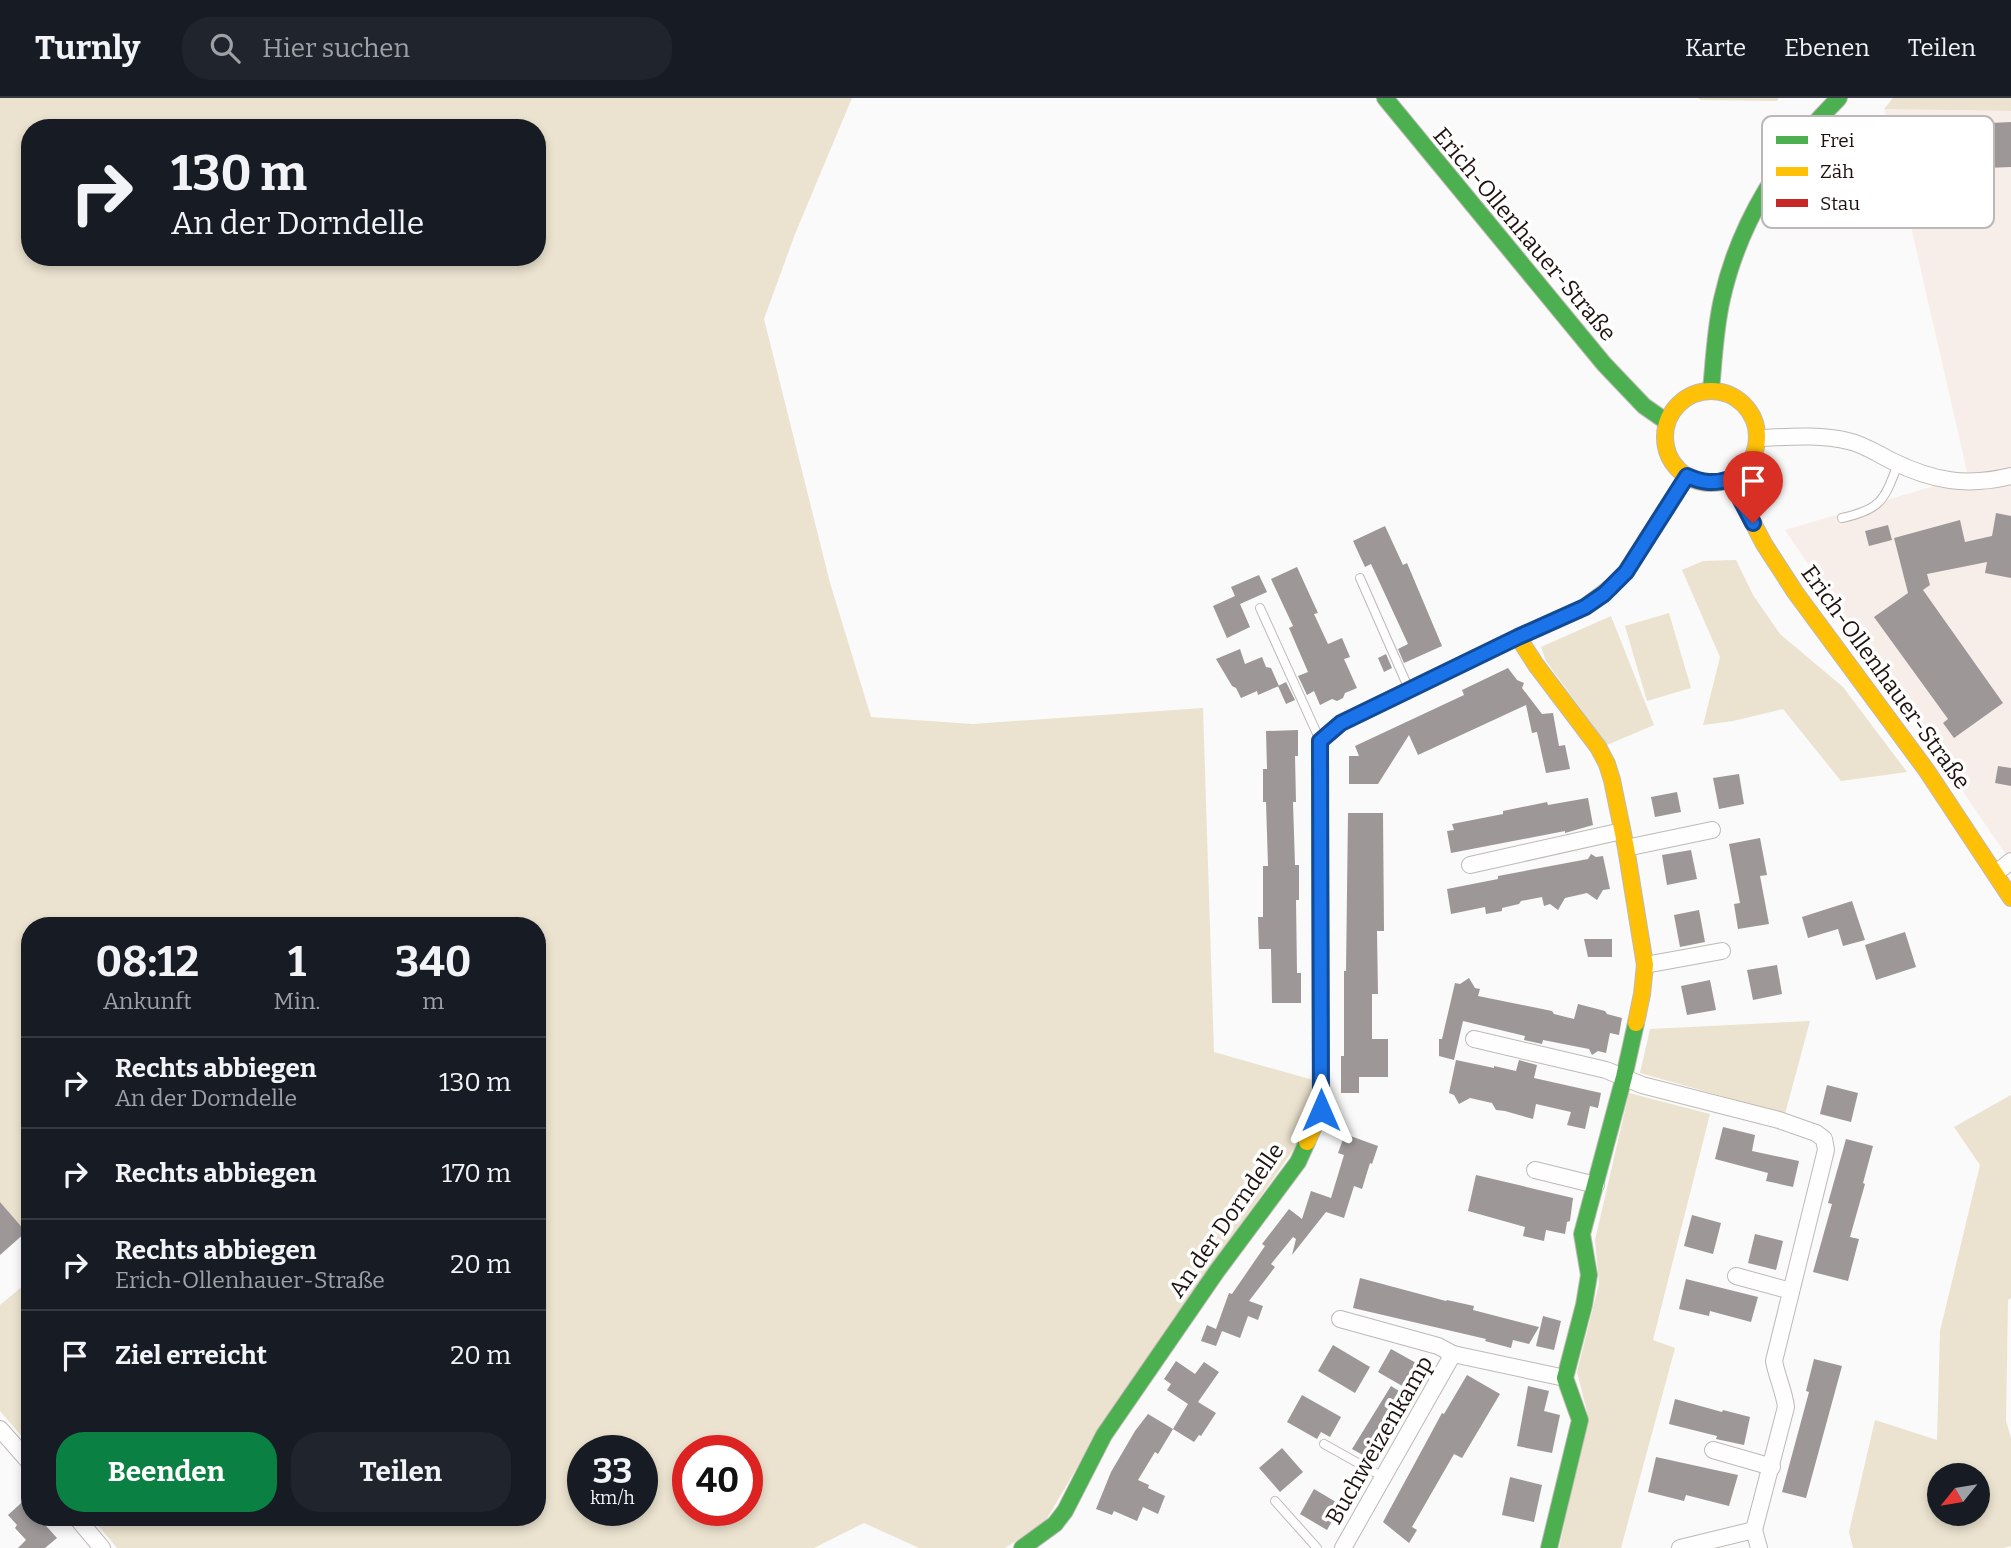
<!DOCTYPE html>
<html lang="de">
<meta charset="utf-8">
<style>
:root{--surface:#171b24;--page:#20242c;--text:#f1f3f6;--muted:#9ea1a6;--line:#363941;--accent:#0b8043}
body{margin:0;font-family:Bitter,serif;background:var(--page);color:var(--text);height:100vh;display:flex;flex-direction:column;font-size:26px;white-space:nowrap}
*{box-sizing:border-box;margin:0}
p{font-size:23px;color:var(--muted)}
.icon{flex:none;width:38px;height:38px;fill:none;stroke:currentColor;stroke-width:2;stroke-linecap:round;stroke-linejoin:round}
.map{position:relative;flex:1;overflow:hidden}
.sheet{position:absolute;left:21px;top:819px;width:525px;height:609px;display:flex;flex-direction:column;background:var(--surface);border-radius:28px;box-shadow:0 4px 10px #0003}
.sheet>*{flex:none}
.hud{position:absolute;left:21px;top:21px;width:525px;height:147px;border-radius:28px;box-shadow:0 4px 10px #0003;background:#171b24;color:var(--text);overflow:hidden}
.needle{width:46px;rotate:240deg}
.fabs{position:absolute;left:1927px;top:1365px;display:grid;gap:14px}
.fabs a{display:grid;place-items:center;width:63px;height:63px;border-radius:50%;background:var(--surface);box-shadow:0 4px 10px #0003;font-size:35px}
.speed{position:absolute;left:567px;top:1337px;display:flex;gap:14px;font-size:35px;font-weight:700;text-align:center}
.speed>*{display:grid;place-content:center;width:91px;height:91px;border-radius:50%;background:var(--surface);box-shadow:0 4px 10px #0003;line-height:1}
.speed small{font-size:18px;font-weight:400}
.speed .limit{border:10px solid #d22;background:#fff;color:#111}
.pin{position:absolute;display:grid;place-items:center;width:60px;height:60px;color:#fff;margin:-72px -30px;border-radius:50% 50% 50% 0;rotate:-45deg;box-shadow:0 0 7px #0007}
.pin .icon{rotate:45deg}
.me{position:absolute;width:77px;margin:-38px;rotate:0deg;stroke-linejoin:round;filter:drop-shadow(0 0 5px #0008)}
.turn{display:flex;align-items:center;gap:24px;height:147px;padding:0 35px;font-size:32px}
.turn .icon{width:91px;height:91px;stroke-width:2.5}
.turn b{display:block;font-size:49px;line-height:60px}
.eta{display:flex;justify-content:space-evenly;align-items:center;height:119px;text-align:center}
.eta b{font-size:42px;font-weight:700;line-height:49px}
.action{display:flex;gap:14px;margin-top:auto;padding:14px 35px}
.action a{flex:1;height:80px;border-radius:28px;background:var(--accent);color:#fff;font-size:28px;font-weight:700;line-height:80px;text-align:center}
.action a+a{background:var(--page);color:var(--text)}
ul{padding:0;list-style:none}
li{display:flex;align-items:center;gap:21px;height:91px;padding:0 35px;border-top:2px solid var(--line)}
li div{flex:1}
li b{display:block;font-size:26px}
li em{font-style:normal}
header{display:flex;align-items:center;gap:42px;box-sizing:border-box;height:98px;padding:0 35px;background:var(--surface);border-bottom:2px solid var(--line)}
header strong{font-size:33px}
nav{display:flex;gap:38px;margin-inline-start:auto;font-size:24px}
.search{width:490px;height:63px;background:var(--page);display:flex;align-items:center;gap:18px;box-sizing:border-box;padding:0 24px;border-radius:28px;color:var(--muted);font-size:26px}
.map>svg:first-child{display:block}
.built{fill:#f8eee9}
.green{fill:#ebe3cf;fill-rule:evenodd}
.building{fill:#9d9797}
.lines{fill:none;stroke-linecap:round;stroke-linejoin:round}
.lane-casing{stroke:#bfb9b5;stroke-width:10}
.street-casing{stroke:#bfb9b5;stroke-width:18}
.fast-casing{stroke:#bfb9b5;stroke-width:18}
.slow-casing{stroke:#bfb9b5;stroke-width:18}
.jam-casing{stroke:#bfb9b5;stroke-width:18}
.lane{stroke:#fefefe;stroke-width:8}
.street{stroke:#fefefe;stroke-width:16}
.fast{stroke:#4caf50;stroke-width:16}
.slow{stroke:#ffc107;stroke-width:16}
.jam{stroke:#c62828;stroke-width:16}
.route-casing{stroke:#114b97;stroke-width:18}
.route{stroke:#1a73e8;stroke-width:12}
.labels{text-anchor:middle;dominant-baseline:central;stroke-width:7;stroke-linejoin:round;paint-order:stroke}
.street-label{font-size:23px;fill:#1f120e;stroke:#fff}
.key{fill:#fff;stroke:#bcb8b7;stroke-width:2}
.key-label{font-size:19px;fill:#1f120e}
</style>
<header>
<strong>Turnly</strong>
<div class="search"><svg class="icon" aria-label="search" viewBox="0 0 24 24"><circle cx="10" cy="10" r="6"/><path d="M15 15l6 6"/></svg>Hier suchen</div>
<nav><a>Karte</a><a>Ebenen</a><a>Teilen</a></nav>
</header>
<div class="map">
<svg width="2011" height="1450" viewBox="0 0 2011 1450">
<rect width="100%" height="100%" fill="#f9faf9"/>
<path class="built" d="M1884,11L2011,13V764L1785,432L1968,378Z"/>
<g class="green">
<path d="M0,0H852L795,136L764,221L830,485L871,619L973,626L1203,610L1214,954L1320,984L1321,1012L1106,1320L1045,1424L1005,1450H919L864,1425L814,1450H117L91,1419H537V828H30V1139L0,1104ZM30,30H537V159H30ZM583,1353H642V1412H583ZM688,1353H747V1412H688Z"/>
<path d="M1698,0H1779L1777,3L1701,2Z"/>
<path d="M1893,0H2011V13L1884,11Z"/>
<path d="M1736,462L1753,497L1780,536L1843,589L1907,674L1841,683L1783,611L1733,623L1703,627L1720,559L1682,472L1703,463Z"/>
<path d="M1669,515L1691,590L1647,603L1625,528Z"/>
<path d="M1611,518L1654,627L1607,647L1546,563L1541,549Z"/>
<path d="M1810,923L1785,1016L1640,975L1650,931Z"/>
<path d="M1629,995L1710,1016L1653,1242L1675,1250L1621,1450H1559L1588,1318L1577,1274L1599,1186L1595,1142Z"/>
<path d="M2011,997V1200L2008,1202L2006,1323L2011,1340V1448L2003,1450H1853L1849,1434L1875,1322L1937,1342L1940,1233L1980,1067L1954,1029ZM1939,1377H1978V1416H1939Z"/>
<path d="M30,1182V1348L0,1313V1207Z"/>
</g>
<g class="building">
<path d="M2011,24V69L1910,73L1908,29Z"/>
<path d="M1996,415L2011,418V480L1985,475L1987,464L1927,476L1930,487L1923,492L2003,605L1954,640L1943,625L1948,621L1874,519L1908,495L1894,440L1960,422L1965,444L1992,438Z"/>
<path d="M1888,427L1892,442L1869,448L1865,433Z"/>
<path d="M1385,428L1403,467L1407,465L1442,548L1404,565L1398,551L1408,546L1371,466L1365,469L1353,443Z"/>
<path d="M1297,469L1318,515L1314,516L1328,546L1342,540L1350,559L1344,561L1357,590L1345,595L1343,600L1337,603L1332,601L1320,607L1314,593L1307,597L1298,578L1308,574L1289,530L1293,528L1271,481Z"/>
<path d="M1259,477L1267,494L1240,506L1250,529L1227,540L1213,508L1235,498L1231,489Z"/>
<path d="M1240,551L1245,566L1262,559L1266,569L1271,570L1279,588L1258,597L1257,593L1241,600L1236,590L1232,588L1216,561Z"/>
<path d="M1386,556L1392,570L1384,574L1378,560Z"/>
<path d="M1508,570L1517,582L1524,585L1522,590L1542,616L1553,615L1559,648L1565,647L1570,671L1546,675L1537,634L1532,635L1526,607L1418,657L1409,637L1378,686H1349V658H1359L1355,648L1464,597L1462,592Z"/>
<path d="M1286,584L1295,602L1286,606L1278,588Z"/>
<path d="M1298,632V658H1295L1296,704H1293L1295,767H1299V802H1296L1297,875H1301V905H1272L1271,851H1259L1258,819H1263V768H1268L1266,704H1263V671H1267L1266,633Z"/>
<path d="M1998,668L2011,670V688L1995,685Z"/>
<path d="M1739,676L1744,706L1719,711L1713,680Z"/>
<path d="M1677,694L1681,714L1655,719L1651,699Z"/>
<path d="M1588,700L1593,727L1565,735V733L1451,755L1447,733L1454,732L1452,726L1503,716V713L1547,704L1548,707Z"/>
<path d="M1348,715H1383L1384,833H1377L1378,896H1372V941H1388V979H1359V995H1341V958H1344V873H1346Z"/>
<path d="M1760,740L1767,777L1760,778L1769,826L1738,831L1734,806L1740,805L1729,746Z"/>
<path d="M1691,752L1697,781L1667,787L1662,757Z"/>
<path d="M1591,756L1596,759L1603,758L1610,791L1603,792L1597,802L1587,795L1565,800L1558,812L1550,806L1544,808L1542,799L1521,803L1519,806L1502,810V813L1486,816L1485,809L1451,816L1447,791L1498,781V778L1588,761Z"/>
<path d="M1852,803L1865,842L1843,848L1838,831L1808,840L1802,819Z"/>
<path d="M1699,812L1705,844L1680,849L1674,817Z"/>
<path d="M1905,834L1916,869L1876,882L1865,847Z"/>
<path d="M1584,841H1612V859H1588Z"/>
<path d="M1777,867L1782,896L1753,902L1747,872Z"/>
<path d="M1469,880L1475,890L1480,891L1478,898L1552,913L1554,916L1574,921L1578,906L1605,913L1607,916L1622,920L1619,937L1610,935L1606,955L1598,953L1592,957L1589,951L1543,942L1542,946L1524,942L1525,938L1463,923L1454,962L1439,958V941H1442L1455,885L1460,886Z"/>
<path d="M1710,882L1716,912L1687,917L1681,888Z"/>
<path d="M1456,962L1494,970V968L1516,973L1519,962L1537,967L1534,980L1601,995L1598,1010L1590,1008L1585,1031L1567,1027L1571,1014L1536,1006L1533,1021L1505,1013L1496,1012L1492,1005L1470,1000L1459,1006L1454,997L1449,995Z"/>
<path d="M1827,987L1858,995L1851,1024L1820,1016Z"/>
<path d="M1723,1029L1755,1037L1752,1053L1799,1063L1793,1089L1766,1083L1768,1075L1715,1061Z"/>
<path d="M1345,1036L1378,1048L1372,1066L1370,1065L1362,1091L1354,1088L1344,1120L1326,1114L1292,1157L1296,1141L1293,1139L1271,1166L1275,1169L1249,1203L1263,1208L1258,1222L1248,1218L1240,1240L1222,1233L1216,1248L1201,1243L1207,1227L1216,1231L1229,1195L1232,1196L1265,1148L1262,1146L1289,1111L1302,1121L1311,1093L1331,1100L1344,1057L1338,1055Z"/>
<path d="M1846,1041L1873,1048L1863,1085L1865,1086L1850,1139L1859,1141L1848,1183L1813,1174L1832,1106L1828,1105Z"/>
<path d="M1476,1077L1573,1100L1570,1123L1567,1124L1565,1136L1546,1132L1544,1143L1523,1138L1525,1129L1468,1113Z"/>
<path d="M0,1104L26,1134L0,1157Z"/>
<path d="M1692,1117L1721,1125L1713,1156L1684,1148Z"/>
<path d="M1755,1136L1783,1143L1776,1172L1748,1165Z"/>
<path d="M1360,1180L1446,1203L1447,1202L1474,1208L1473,1212L1539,1229L1529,1246L1513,1242L1511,1250L1485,1243L1486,1241L1353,1210Z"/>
<path d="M1686,1181L1758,1199L1751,1224L1710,1213L1709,1218L1679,1211Z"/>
<path d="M1543,1218L1561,1223L1554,1252L1536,1248Z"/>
<path d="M1333,1247L1370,1269L1355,1295L1318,1273Z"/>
<path d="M1391,1251L1418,1266L1404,1289L1378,1274Z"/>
<path d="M1814,1261L1842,1268L1806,1400L1782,1394L1809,1294L1806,1293Z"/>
<path d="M1176,1263L1195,1276L1204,1264L1219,1274L1198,1304L1216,1315L1201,1338L1199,1337L1194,1344L1173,1331L1188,1306L1167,1292L1171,1286L1164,1281Z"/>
<path d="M1467,1277L1500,1296L1462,1360L1454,1356L1412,1429L1417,1432L1409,1445L1383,1424L1442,1315L1444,1316Z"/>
<path d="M1391,1288L1404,1296L1388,1325L1391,1327L1372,1362L1352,1351Z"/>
<path d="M1528,1288L1549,1293L1544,1313L1560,1317L1552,1355L1517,1348Z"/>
<path d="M1302,1297L1341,1319L1330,1339L1321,1334L1317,1341L1287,1324Z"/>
<path d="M1675,1301L1722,1314L1723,1312L1750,1319L1744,1347L1716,1341L1717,1338L1669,1326Z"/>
<path d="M1148,1316L1173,1331L1158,1356L1155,1354L1138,1382L1149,1387L1148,1390L1165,1398L1158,1416L1143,1409L1137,1423L1114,1413L1112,1417L1096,1411L1111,1374L1135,1333Z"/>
<path d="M1282,1350L1303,1374L1280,1394L1259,1370Z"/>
<path d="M1656,1359L1738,1377L1729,1408L1686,1397L1684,1403L1648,1394Z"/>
<path d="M1510,1379L1542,1387L1534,1424L1502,1417Z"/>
<path d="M1314,1391L1341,1407L1327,1432L1300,1416Z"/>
<path d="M30,1397V1419H38L57,1440L45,1450H18L26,1442L15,1430L17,1427L8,1417Z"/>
</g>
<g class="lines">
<g class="lane-casing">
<g id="lane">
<path d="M1842,420C1882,411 1884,402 1898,366"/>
<path d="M1360,480L1408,589"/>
<path d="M1260,510L1319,640"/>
<path d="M1324,1346L1383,1379"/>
<path d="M1275,1403L1317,1450"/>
</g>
</g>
<g class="street-casing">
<g id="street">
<path d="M1757,340C1787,339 1819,336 1848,343C1863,346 1878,356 1892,363C1933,383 1966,389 2011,378"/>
<path d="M1626,750L1712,732"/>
<path d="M1470,767L1622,733"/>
<path d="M1996,775L2011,763"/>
<path d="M1645,867L1722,853"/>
<path d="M1474,941L1606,972L1642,987L1779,1022L1816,1035L1824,1041L1826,1052L1774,1263C1777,1279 1784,1293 1786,1309L1754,1432L1680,1450"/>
<path d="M1535,1072L1596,1087"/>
<path d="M1736,1178L1791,1193"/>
<path d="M1340,1221L1438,1248L1453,1256"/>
<path d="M0,1331L30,1365"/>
<path d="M1713,1352L1772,1369"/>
<path d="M76,1419L102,1450"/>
<path d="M1754,1432L1759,1450"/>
<path d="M1343,1450L1453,1256L1565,1280"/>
</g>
</g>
<g class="fast-casing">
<g id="fast">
<path d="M1385,0L1604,266L1644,308L1667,324"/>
<path d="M1711,292C1714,262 1715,231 1722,201C1739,124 1783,55 1839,0"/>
<path d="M1320,773V643L1341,625L1518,539L1585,509L1610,490"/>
<path d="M1022,1450L1055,1426L1065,1413L1104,1337L1217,1173L1298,1064L1307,1044"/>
<path d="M1549,1450L1580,1322L1565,1280L1584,1207L1589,1177L1582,1136L1624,979L1636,925"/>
</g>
</g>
<g class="slow-casing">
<g id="slow">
<circle cx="1711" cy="339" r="46"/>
<path d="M1730,381L1764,446L1795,494L1927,673L2011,800"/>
<path d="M1518,539L1536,567L1598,649L1607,666L1612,682L1626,750L1645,867L1642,896L1636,925"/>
<path d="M1307,1044L1321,1012L1320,773"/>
</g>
</g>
<g class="jam-casing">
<path id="jam" d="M1610,490L1626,474L1687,378"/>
</g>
<use href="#lane" class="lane"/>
<use href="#street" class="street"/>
<use href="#fast" class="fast"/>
<use href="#slow" class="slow"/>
<use href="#jam" class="jam"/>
</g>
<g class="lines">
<g class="route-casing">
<path id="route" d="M1321,1012L1320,643L1341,625L1518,539L1585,509L1604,496L1626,474L1687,378C1703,385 1714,386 1730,381L1753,425"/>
</g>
<use href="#route" class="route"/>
</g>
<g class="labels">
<g class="street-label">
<text transform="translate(1525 136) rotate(50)">Erich-Ollenhauer-Straße</text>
<text transform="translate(1886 579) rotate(54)">Erich-Ollenhauer-Straße</text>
<text transform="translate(1226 1122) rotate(-55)">An der Dorndelle</text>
<text transform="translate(1379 1342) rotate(-60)">Buchweizenkamp</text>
</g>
</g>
<rect x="1762" y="18" width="232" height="112" rx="10" class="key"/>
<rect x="1776" y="38" width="32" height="8" fill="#4caf50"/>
<rect x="1776" y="69" width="32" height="9" fill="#ffc107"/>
<rect x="1776" y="101" width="32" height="8" fill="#c62828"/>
<g class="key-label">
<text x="1820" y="49">Frei</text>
<text x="1820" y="80">Zäh</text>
<text x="1820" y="112">Stau</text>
</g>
</svg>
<div class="fabs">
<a><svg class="needle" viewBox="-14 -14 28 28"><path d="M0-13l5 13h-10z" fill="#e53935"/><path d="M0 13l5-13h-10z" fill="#9ea1a6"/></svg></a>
</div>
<div class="speed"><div>33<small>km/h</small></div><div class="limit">40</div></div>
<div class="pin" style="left:1753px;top:425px;background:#d93025"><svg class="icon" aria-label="arrive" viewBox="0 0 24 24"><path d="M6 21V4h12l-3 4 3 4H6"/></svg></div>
<svg class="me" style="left:1321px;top:1012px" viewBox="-20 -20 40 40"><path d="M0-17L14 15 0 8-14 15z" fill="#1a73e8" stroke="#fff" stroke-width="4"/></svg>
<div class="hud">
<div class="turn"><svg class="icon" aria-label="right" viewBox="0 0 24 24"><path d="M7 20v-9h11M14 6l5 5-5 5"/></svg><div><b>130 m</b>An der Dorndelle</div></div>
</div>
<section class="sheet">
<div class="eta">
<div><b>08:12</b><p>Ankunft</p></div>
<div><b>1</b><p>Min.</p></div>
<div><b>340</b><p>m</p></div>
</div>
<ul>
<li><svg class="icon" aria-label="right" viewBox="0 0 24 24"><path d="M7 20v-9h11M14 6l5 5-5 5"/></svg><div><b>Rechts abbiegen</b><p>An der Dorndelle</p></div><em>130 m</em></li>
<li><svg class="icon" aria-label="right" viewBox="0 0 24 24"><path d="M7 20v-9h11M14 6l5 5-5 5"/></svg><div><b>Rechts abbiegen</b></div><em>170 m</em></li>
<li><svg class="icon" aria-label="right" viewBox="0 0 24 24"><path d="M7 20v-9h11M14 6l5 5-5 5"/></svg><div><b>Rechts abbiegen</b><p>Erich-Ollenhauer-Straße</p></div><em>20 m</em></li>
<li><svg class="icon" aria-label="arrive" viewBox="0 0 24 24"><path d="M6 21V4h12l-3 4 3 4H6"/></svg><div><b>Ziel erreicht</b></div><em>20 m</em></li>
</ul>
<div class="action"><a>Beenden</a><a>Teilen</a></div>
</section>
</div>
